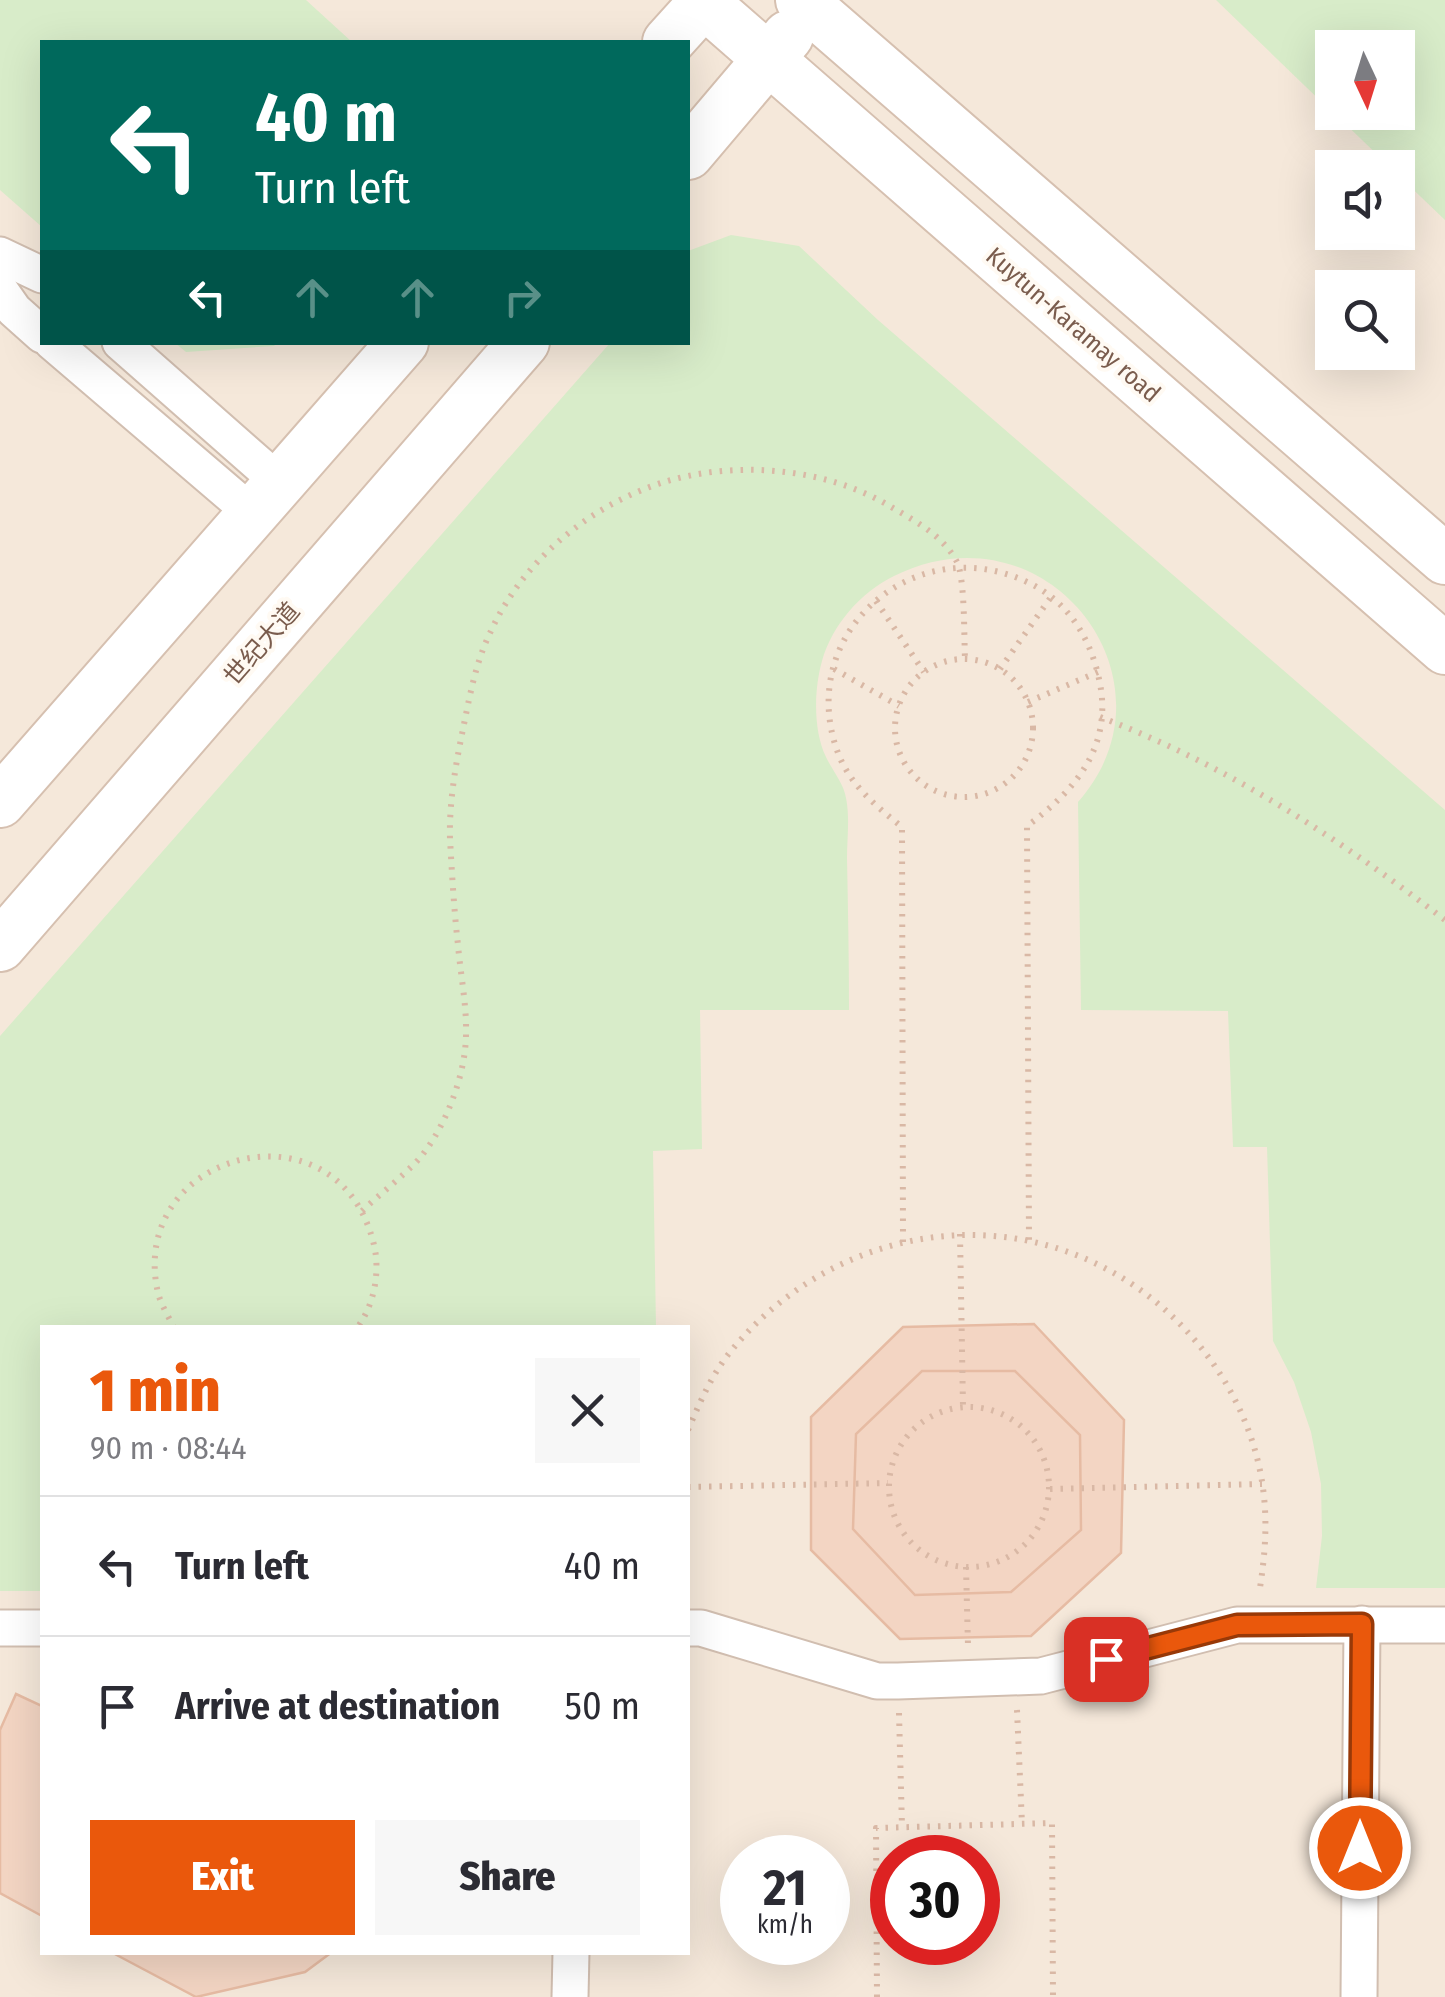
<!DOCTYPE html>
<meta charset="utf-8">
<style>
:root{--surface:#fff;--page:#f7f7f7;--text:#2b2b33;--muted:#7c7c81;--line:#e1e1e2;--accent:#ea580c}
body{margin:0;font-family:"Fira Sans Condensed","Noto Sans SC",sans-serif;background:var(--page);color:var(--text);height:100vh;display:flex;flex-direction:column;font-size:38px;white-space:nowrap}
*{box-sizing:border-box;margin:0}
p{font-size:32px;color:var(--muted)}
.icon{flex:none;width:55px;height:55px;fill:none;stroke:currentColor;stroke-width:2;stroke-linecap:round;stroke-linejoin:round}
.map{position:relative;flex:1;overflow:hidden}
.drawer{position:absolute;left:40px;top:1325px;width:650px;height:630px;display:flex;flex-direction:column;background:var(--surface);border-radius:0px;box-shadow:0 10px 40px #0002}
.drawer>*{flex:none}
.banner{position:absolute;left:40px;top:40px;width:650px;height:305px;border-radius:0px;box-shadow:0 10px 40px #0002;background:#00695c;color:#fff;overflow:hidden}
.needle{width:65px;rotate:176deg}
.controls{position:absolute;left:1315px;top:30px;display:grid;gap:20px}
.controls a{display:grid;place-items:center;width:100px;height:100px;border-radius:0px;background:var(--surface);box-shadow:0 10px 40px #0002;font-size:50px}
.speed{position:absolute;left:720px;top:1835px;display:flex;gap:20px;font-size:50px;font-weight:700;text-align:center}
.speed>*{display:grid;place-content:center;width:130px;height:130px;border-radius:50%;background:var(--surface);box-shadow:0 10px 40px #0002;line-height:1}
.speed small{font-size:25px;font-weight:400}
.speed .limit{border:15px solid #d22;background:#fff;color:#111}
.pin{position:absolute;display:grid;place-items:center;width:85px;height:85px;color:#fff;margin:-42px;border-radius:20px;box-shadow:0 5px 15px #0006}
.me{position:absolute;width:110px;margin:-55px;rotate:0deg;stroke-linejoin:round;filter:drop-shadow(0 0 8px #0008)}
.turn{display:flex;align-items:center;gap:35px;height:210px;padding:0 50px;font-size:45px}
.turn .icon{width:130px;height:130px;stroke-width:2.5}
.turn b{display:block;font-size:70px;line-height:85px}
.lanes{display:flex;align-items:center;height:95px;padding:0 50px;background:#0003;justify-content:center;gap:50px;direction:ltr}
.lanes .off{opacity:.35}
.round{display:grid;place-items:center;flex:none;width:105px;height:105px;border-radius:0px;background:var(--page)}
.overview{display:flex;align-items:center;justify-content:space-between;height:170px;padding:0 50px}
h1{font-size:60px;font-weight:800;line-height:75px;color:var(--accent)}
.cta{display:flex;gap:20px;margin-top:auto;padding:20px 50px}
.cta a{flex:1;height:115px;border-radius:0px;background:var(--accent);color:#fff;font-size:40px;font-weight:800;line-height:115px;text-align:center}
.cta a+a{background:var(--page);color:var(--text)}
ul{padding:0;list-style:none}
li{display:flex;align-items:center;gap:30px;height:140px;padding:0 50px;border-top:2px solid var(--line)}
li div{flex:1}
li b{display:block;font-size:38px}
li em{font-style:normal}
.map>svg:first-child{display:block}
.residential{fill:#f5e8da;fill-rule:evenodd}
.green{fill:#d8ecc9}
.building{fill:#f3d5c3;stroke:#e6bba3;stroke-width:2.5}
.lines{fill:none;stroke-linecap:round;stroke-linejoin:round}
.street-casing{stroke:#d1beb0;stroke-width:39}
.secondary-casing{stroke:#d6c0b0;stroke-width:54}
.path{stroke:#d9b8a5;stroke-width:6;stroke-dasharray:2.5 8;stroke-linecap:butt}
.street{stroke:#fff;stroke-width:35}
.secondary{stroke:#fff;stroke-width:50}
.route-casing{stroke:#983908;stroke-width:25}
.route{stroke:#ea580c;stroke-width:18}
.labels{text-anchor:middle;dominant-baseline:central;stroke-width:8;stroke-linejoin:round;paint-order:stroke}
.street-label{font-size:25px;fill:#7a5c4d;stroke:#fffaf3}
</style>
<div class="map">
<svg width="1445" height="1997" viewBox="0 0 1445 1997">
<rect width="100%" height="100%" fill="#fdf6ec"/>
<path class="residential" d="M0,0H1445V1997H0ZM42,42H688V342H42ZM1332,48H1398V112H1332ZM1332,168H1398V232H1332ZM1332,288H1398V352H1332ZM42,1328H688V1952H42ZM742,1858H828V1942H742ZM892,1858H978V1942H892Z"/>
<g class="green">
<path d="M0,0H306L352,42H42V227L0,190Z"/>
<path d="M1216,0H1445V220L1398,175V168L1390,167L1333,112H1398V48H1332V112Z"/>
<path d="M731,235L799,246L878,320L1445,810V1588H1316L1322,1536L1321,1484L1311,1432L1294,1382L1273,1341L1267,1147H1233L1228,1011L1081,1010L1078,802C1186,680 1046,500 894,576C861,592 832,625 822,661C814,689 813,730 826,757C832,770 844,784 846,798C850,817 847,839 847,858C848,909 849,959 849,1010H700L702,1149L653,1151L656,1327L42,1328V1591H0V1036L610,343L688,342V251Z"/>
<path d="M175,343H277L274,346L186,352Z"/>
</g>
<g class="building">
<path d="M1034,1324L1124,1420L1121,1553L1031,1636L900,1639L811,1550V1417L903,1327Z"/>
<path d="M922,1371H1015L1080,1435L1081,1530L1011,1592L915,1595L853,1529L856,1434Z"/>
<path d="M16,1694L42,1706V1916L0,1893V1730Z"/>
<path d="M111,1952H332L305,1972L196,1997Z"/>
</g>
<g class="lines">
<g class="street-casing">
<g id="street">
<path d="M0,255L42,275"/>
<path d="M0,290L14,310L42,335"/>
<path d="M52,342L252,513"/>
<path d="M120,342L279,482"/>
<path d="M0,1628H42"/>
<path d="M688,1628H701L877,1681H898L1041,1676L1237,1625H1445"/>
<path d="M570,1997L571,1952"/>
<path d="M1359,1997L1362,1624"/>
</g>
</g>
<g class="secondary-casing">
<g id="secondary">
<path d="M701,0L1445,649"/>
<path d="M801,0L1445,559"/>
<path d="M668,42L706,0"/>
<path d="M688,154L788,36"/>
<path d="M0,802L403,342"/>
<path d="M0,946L524,342"/>
</g>
</g>
<g class="path">
<path d="M876,601L924,672"/>
<circle cx="964" cy="728" r="69"/>
<path d="M834,669L899,706"/>
<path d="M1000,669L1051,597"/>
<path d="M1028,702L1098,672"/>
<path d="M1100,717C1227,765 1338,838 1445,920"/>
<path d="M362,1211C380,1194 401,1178 418,1160C442,1133 461,1086 465,1050C469,1015 461,980 458,945C454,910 452,874 450,839C449,805 455,768 462,734C469,700 475,664 490,633C522,562 587,507 661,483C733,460 823,467 888,505C913,520 943,535 957,562C965,578 964,638 965,659"/>
<path d="M960,1234L963,1407"/>
<path d="M903,1242L902,827C876,806 850,785 838,753C794,635 912,530 1025,581C1066,599 1090,636 1099,679C1114,745 1076,790 1027,826L1029,1241"/>
<path d="M174,1328C169,1317 161,1305 158,1293C126,1152 335,1097 373,1241C381,1269 375,1304 357,1328"/>
<circle cx="969" cy="1487" r="80"/>
<path d="M688,1430C700,1402 712,1374 731,1351C845,1211 1050,1193 1179,1323C1218,1362 1247,1412 1259,1466C1269,1510 1266,1551 1259,1594"/>
<path d="M688,1487L888,1483"/>
<path d="M1050,1489L1262,1484"/>
<path d="M966,1567L968,1646"/>
<path d="M1017,1710L1022,1824"/>
<path d="M899,1713L902,1827"/>
<path d="M877,1997L876,1828L1052,1823L1053,1997"/>
</g>
<use href="#street" class="street"/>
<use href="#secondary" class="secondary"/>
</g>
<g class="lines">
<g class="route-casing">
<path id="route" d="M1106,1659L1237,1625L1362,1624L1360,1848"/>
</g>
<use href="#route" class="route"/>
</g>
<g class="labels">
<g class="street-label">
<text transform="translate(1073 325) rotate(41)">Kuytun-Karamay road</text>
<text transform="translate(262 644) rotate(-49)">世纪大道</text>
</g>
</g>
</svg>
<div class="controls">
<a><svg class="needle" viewBox="-14 -14 28 28"><path d="M0-13l5 13h-10z" fill="#e53935"/><path d="M0 13l5-13h-10z" fill="#7c7c81"/></svg></a>
<a><svg class="icon" aria-label="sound" viewBox="0 0 24 24"><path d="M4 9h4l5-4v14l-5-4H4zM17 9q2 3 0 6"/></svg></a>
<a><svg class="icon" aria-label="search" viewBox="0 0 24 24"><circle cx="10" cy="10" r="6"/><path d="M15 15l6 6"/></svg></a>
</div>
<div class="speed"><div>21<small>km/h</small></div><div class="limit">30</div></div>
<div class="pin" style="left:1106px;top:1659px;background:#d93025"><svg class="icon" aria-label="arrive" viewBox="0 0 24 24"><path d="M6 21V4h12l-3 4 3 4H6"/></svg></div>
<svg class="me" style="left:1360px;top:1848px" viewBox="-20 -20 40 40"><circle r="17" fill="#ea580c" stroke="#fff" stroke-width="3"/><path d="M0-11L8 9 0 5-8 9z" fill="#fff"/></svg>
<div class="banner">
<div class="turn"><svg class="icon" aria-label="left" viewBox="0 0 24 24"><path d="M17 20v-9H6M10 6l-5 5 5 5"/></svg><div><b>40 m</b>Turn left</div></div>
<div class="lanes"><svg class="icon" aria-label="left" viewBox="0 0 24 24"><path d="M17 20v-9H6M10 6l-5 5 5 5"/></svg><svg class="icon off" aria-label="ahead" viewBox="0 0 24 24"><path d="M12 20V5M6 11l6-6 6 6"/></svg><svg class="icon off" aria-label="ahead" viewBox="0 0 24 24"><path d="M12 20V5M6 11l6-6 6 6"/></svg><svg class="icon off" aria-label="right" viewBox="0 0 24 24"><path d="M7 20v-9h11M14 6l5 5-5 5"/></svg></div>
</div>
<section class="drawer">
<div class="overview"><div><h1>1 min</h1><p>90 m · 08:44</p></div><a class="round"><svg class="icon" aria-label="close" viewBox="0 0 24 24"><path d="M6 6l12 12M18 6L6 18"/></svg></a></div>
<ul>
<li><svg class="icon" aria-label="left" viewBox="0 0 24 24"><path d="M17 20v-9H6M10 6l-5 5 5 5"/></svg><div><b>Turn left</b></div><em>40 m</em></li>
<li><svg class="icon" aria-label="arrive" viewBox="0 0 24 24"><path d="M6 21V4h12l-3 4 3 4H6"/></svg><div><b>Arrive at destination</b></div><em>50 m</em></li>
</ul>
<div class="cta"><a>Exit</a><a>Share</a></div>
</section>
</div>
